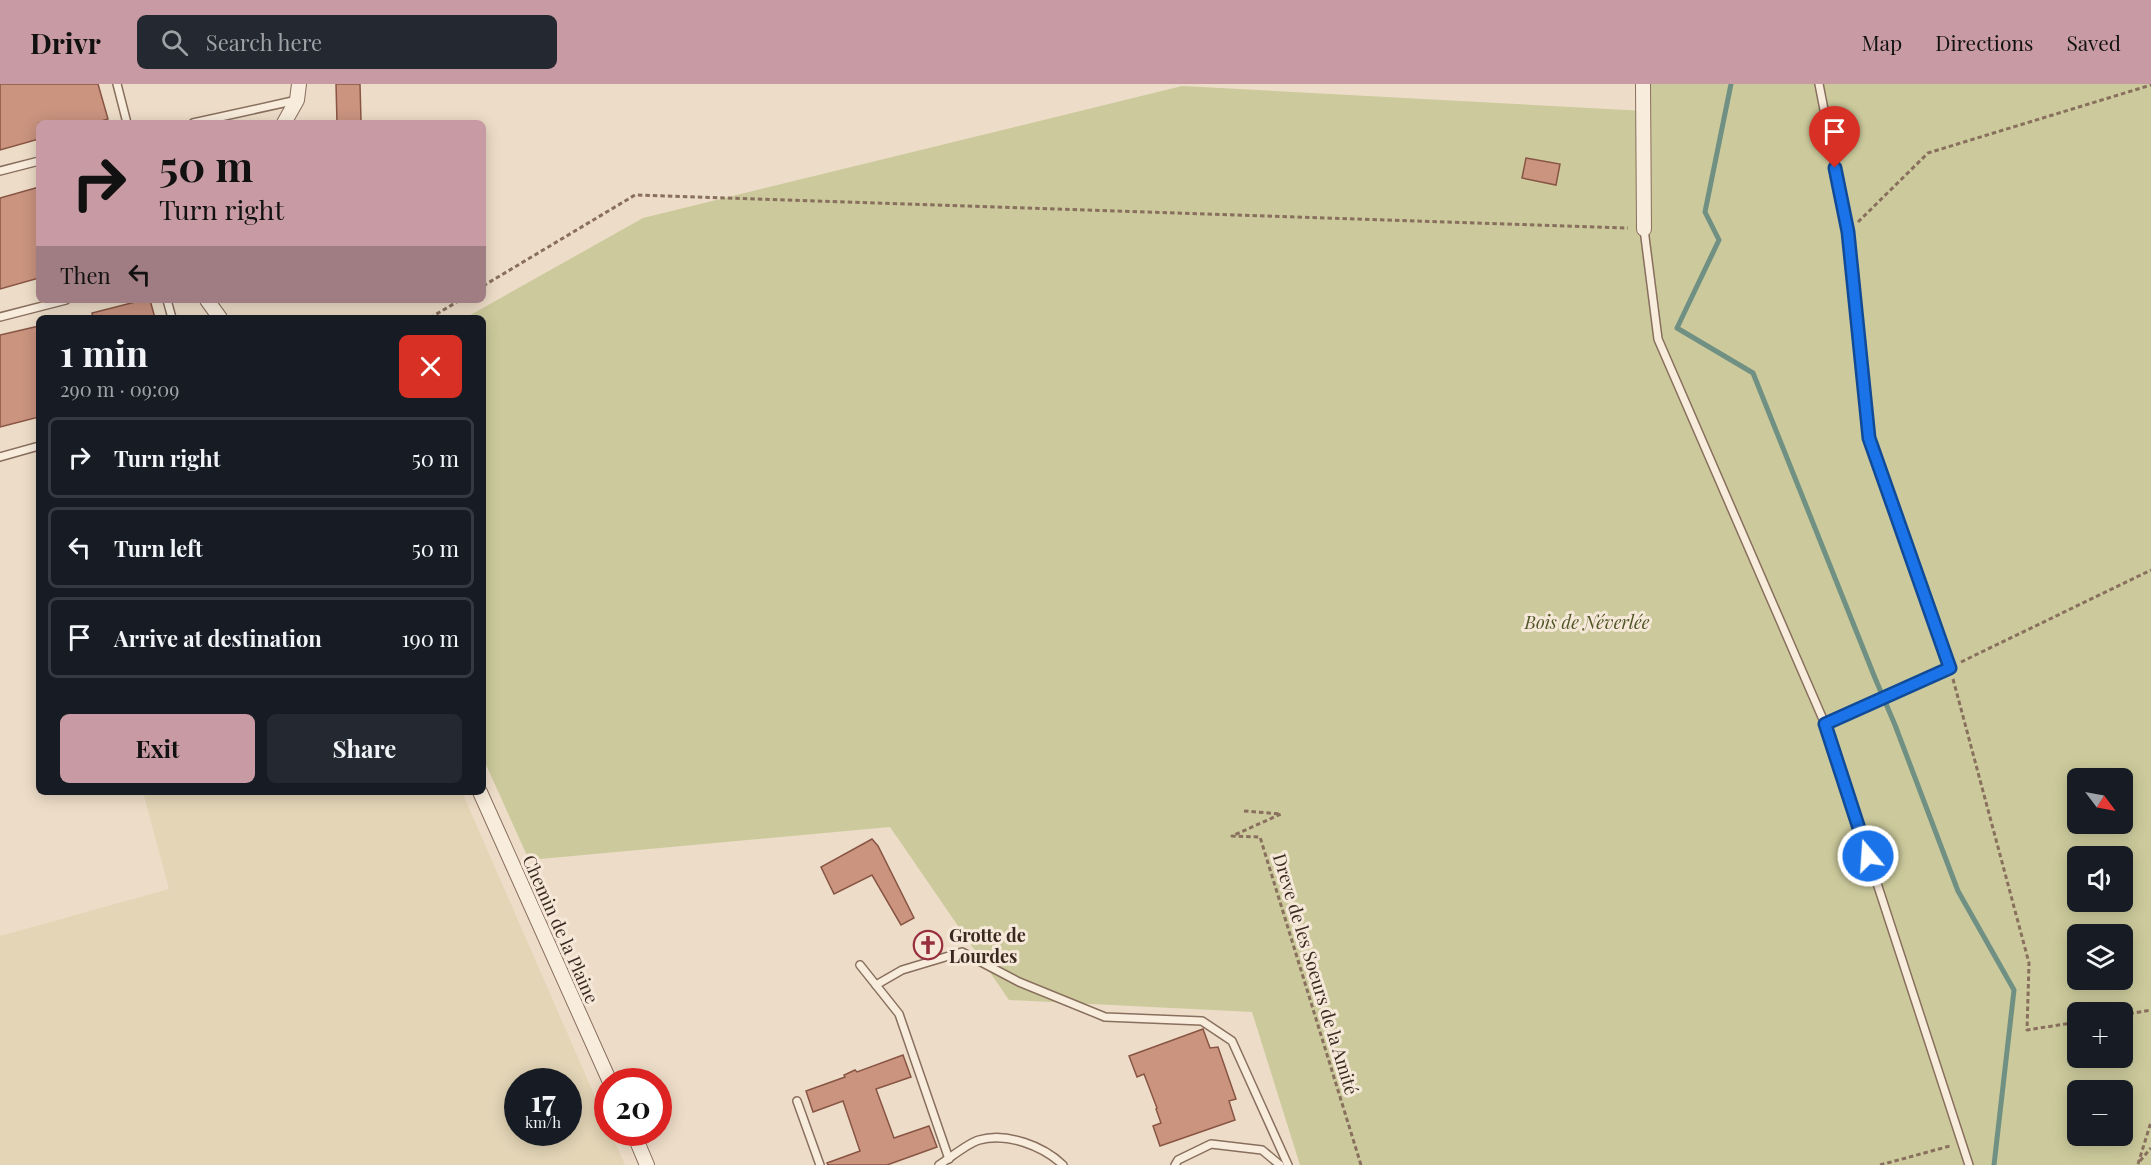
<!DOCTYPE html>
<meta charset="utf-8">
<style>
:root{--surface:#171b24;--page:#242831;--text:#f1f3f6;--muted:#9ea1a6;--line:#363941;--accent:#c89ba4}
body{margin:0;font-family:"Playfair Display",serif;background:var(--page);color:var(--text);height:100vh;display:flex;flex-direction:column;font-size:22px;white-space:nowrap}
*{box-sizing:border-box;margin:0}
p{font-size:20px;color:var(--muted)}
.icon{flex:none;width:33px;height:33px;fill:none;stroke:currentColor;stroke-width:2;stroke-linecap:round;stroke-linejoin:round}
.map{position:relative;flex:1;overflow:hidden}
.panel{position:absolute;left:36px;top:231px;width:450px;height:480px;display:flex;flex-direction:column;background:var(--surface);border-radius:9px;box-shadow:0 3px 15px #0003}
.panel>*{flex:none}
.guide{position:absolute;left:36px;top:36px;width:450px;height:183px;border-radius:9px;box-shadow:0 3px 15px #0003;background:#c89ba4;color:#111;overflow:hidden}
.needle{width:39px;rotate:122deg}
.buttons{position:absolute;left:2067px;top:684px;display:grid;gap:12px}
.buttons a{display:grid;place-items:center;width:66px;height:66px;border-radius:9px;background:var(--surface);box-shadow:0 3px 15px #0003;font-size:30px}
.speed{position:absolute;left:504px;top:984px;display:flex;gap:12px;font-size:30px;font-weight:700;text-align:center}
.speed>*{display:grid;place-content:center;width:78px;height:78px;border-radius:50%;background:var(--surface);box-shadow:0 3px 15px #0003;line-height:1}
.speed small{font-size:15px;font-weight:400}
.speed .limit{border:9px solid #d22;background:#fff;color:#111}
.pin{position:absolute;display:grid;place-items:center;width:51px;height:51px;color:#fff;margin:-62px -26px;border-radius:50% 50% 50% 0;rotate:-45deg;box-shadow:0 0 6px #0007}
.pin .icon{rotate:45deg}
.me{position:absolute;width:66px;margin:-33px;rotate:342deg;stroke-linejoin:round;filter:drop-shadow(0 0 4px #0008)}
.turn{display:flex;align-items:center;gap:21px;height:126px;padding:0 24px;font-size:27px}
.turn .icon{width:78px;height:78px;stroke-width:2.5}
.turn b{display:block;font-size:42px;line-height:51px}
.then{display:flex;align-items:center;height:57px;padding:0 24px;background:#0003;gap:12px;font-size:22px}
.round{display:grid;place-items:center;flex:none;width:63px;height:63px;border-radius:9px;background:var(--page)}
.summary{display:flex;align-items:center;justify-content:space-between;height:102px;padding:0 24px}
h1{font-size:36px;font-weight:700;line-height:45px}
.button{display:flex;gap:12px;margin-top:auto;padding:12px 24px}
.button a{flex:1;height:69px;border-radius:9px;background:var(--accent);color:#111;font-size:24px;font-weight:700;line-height:69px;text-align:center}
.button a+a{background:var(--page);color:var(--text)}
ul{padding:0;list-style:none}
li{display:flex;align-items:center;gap:18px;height:81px;margin:0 12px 9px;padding:0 12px;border:3px solid var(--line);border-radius:9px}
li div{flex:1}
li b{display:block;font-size:22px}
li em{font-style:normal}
header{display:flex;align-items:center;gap:36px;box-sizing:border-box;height:84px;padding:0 30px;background:var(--accent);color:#111}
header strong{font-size:28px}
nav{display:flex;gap:33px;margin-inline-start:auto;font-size:21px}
.search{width:420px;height:54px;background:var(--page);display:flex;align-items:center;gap:15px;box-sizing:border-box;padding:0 21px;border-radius:9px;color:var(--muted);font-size:22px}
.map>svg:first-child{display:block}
.farmland{fill:#e3d5b6;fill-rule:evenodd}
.green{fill:#ccca9c;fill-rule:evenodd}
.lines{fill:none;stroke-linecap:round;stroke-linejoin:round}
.stream{stroke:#6f9083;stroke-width:5}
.building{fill:#ca947f;stroke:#854;stroke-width:1.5}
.lane-casing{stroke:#896f5d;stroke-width:10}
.street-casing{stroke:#896f5d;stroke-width:16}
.path{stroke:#896f5d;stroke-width:3;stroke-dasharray:4.5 3;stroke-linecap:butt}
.lane{stroke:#f8ecdc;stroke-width:7}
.street{stroke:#f8ecdc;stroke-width:14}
.route-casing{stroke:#114b97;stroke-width:15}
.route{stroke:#1a73e8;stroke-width:10}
.labels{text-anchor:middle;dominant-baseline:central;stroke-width:6;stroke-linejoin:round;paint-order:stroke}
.park-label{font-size:18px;font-style:italic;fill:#515628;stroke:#f5e8d8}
.street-label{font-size:18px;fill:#3a2921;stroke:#f5e8d8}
.poi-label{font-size:18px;font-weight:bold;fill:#3a2921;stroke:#f5e8d8;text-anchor:start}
</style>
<header>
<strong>Drivr</strong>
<div class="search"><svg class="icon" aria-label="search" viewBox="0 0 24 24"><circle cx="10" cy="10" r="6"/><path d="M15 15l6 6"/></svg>Search here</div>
<nav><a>Map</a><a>Directions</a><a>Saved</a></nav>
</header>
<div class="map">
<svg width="2151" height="1081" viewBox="0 0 2151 1081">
<rect width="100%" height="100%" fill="#edddc8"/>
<path class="farmland" d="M143,708H462L607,1040L608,1048L611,1049L625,1081H0V852L169,805ZM518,998H568V1048H518Z"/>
<path class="green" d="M1651,0H2151V1081H1300L1252,928L1009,916L890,743L529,776L483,674V234H465L643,134L1182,2L1645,27ZM2078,694H2122V740H2078ZM2078,772H2122V818H2078ZM2078,850H2122V896H2078ZM2078,928H2122V974H2078ZM2078,1006H2122V1052H2078Z"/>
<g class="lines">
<path class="stream" d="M1731,0L1705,128L1719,156L1677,244L1753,289L1875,594L1895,641L1958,807L2014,906L1994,1081"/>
</g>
<g class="building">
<path d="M0,0H98L108,35L95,39H39V55L0,66Z"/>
<path d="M336,0H360L361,37L337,39Z"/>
<path d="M1526,74L1560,80L1556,101L1522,94Z"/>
<path d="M39,103V194L0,205V114Z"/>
<path d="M143,216H150L155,234H93L92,229Z"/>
<path d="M39,242V333L0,343V251Z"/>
<path d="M872,755L878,762L914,834L901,841L872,791L834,810L821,783Z"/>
<path d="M1203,945L1210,964L1218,963L1236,1015L1229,1017L1235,1036L1160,1062L1153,1042L1161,1039L1156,1025L1157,1024L1144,990L1137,993L1129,972Z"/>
<path d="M903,971L911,993L876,1005L894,1054L929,1042L937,1063L887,1081H828L827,1079L860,1067L843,1017L813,1028L806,1007L845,993L844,991L855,986L857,988Z"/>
</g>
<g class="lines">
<g class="lane-casing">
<g id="lane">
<path d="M117,0L127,39"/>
<path d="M1819,0L1848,148L1869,354L1950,584L1825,640"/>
<path d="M193,39L297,16"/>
<path d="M0,87L39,77"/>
<path d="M1644,145L1658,255L1825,640L1969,1081"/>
<path d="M167,216L172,234"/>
<path d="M0,233L66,216"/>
<path d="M0,373L39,362"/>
<path d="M860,881L899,930L949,1075"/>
<path d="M876,901L902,886L962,868L1019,898L1105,933L1202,937L1232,957L1288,1081"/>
<path d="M797,1017L820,1081"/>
<path d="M939,1081C950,1074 968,1059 979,1056C1007,1048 1043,1062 1063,1081"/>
<path d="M1175,1081L1178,1076L1211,1060L1262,1066L1280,1081"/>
</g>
</g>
<g class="street-casing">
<g id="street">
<path d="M1643,0L1644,145"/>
<path d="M284,39L297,16L299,0"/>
<path d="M207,216L220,234"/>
<path d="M480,708L610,998"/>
<path d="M633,1048L647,1081"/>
</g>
</g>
<g class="path">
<path d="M1858,138L1928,69L2151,1"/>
<path d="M483,202L635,111L1628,144"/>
<path d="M430,234L460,216"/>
<path d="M1961,578L2151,486"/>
<path d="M1953,595L2029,879L2027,946L2078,938"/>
<path d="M1244,727L1281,730L1232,752L1260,753L1361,1081"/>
<path d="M2122,931L2151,926"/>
<path d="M2140,1077L2151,1064"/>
<path d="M2138,1080L2151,1038"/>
<path d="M1880,1081L1950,1062"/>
</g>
<use href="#lane" class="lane"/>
<use href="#street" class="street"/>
</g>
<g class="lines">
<g class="route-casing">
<path id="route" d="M1835,84L1848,148L1869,354L1950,584L1825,640L1868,772"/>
</g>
<use href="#route" class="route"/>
</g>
<defs>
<g id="church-ring" transform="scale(1.5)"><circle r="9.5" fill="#f5e8d8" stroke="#972f3f" stroke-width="1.5"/><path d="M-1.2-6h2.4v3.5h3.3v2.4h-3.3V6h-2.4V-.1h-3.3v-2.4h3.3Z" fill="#972f3f"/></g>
</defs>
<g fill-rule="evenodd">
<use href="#church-ring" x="928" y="861"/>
</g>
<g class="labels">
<g class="park-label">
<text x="1587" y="538">Bois de Néverlée</text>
</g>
<g class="street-label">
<text transform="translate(561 845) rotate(66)">Chemin de la Plaine</text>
<text transform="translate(1316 890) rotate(73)">Dreve de les Soeurs de la Amité</text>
</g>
<g class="poi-label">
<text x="949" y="851">Grotte de<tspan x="949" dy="21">Lourdes</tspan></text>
</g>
</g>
</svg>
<div class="buttons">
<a><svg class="needle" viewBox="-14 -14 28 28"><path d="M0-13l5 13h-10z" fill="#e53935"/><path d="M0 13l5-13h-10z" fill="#9ea1a6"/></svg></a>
<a><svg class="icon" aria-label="sound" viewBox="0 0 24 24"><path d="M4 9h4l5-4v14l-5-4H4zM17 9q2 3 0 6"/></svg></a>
<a><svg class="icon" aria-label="layers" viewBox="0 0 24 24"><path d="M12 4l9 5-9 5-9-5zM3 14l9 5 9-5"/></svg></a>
<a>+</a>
<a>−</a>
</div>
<div class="speed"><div>17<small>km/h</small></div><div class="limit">20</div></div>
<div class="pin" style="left:1835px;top:84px;background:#d93025"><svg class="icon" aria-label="arrive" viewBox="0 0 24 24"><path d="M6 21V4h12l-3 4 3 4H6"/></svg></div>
<svg class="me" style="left:1868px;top:772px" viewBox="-20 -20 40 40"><circle r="17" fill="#1a73e8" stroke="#fff" stroke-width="3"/><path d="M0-11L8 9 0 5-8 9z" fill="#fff"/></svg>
<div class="guide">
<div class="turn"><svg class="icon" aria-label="right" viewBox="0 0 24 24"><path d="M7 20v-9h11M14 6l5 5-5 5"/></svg><div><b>50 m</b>Turn right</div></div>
<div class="then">Then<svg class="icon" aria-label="left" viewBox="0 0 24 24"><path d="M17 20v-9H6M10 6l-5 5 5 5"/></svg></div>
</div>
<section class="panel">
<div class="summary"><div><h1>1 min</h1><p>290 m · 09:09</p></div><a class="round" style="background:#d93025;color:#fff"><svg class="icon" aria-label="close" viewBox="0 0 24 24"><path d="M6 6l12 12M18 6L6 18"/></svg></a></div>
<ul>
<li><svg class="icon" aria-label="right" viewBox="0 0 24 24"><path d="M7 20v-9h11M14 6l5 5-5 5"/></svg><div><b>Turn right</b></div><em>50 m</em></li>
<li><svg class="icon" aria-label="left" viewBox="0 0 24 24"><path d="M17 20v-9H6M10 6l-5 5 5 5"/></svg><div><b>Turn left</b></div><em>50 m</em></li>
<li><svg class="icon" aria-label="arrive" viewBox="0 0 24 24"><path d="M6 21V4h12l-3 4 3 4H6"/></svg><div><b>Arrive at destination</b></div><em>190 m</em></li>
</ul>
<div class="button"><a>Exit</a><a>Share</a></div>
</section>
</div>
